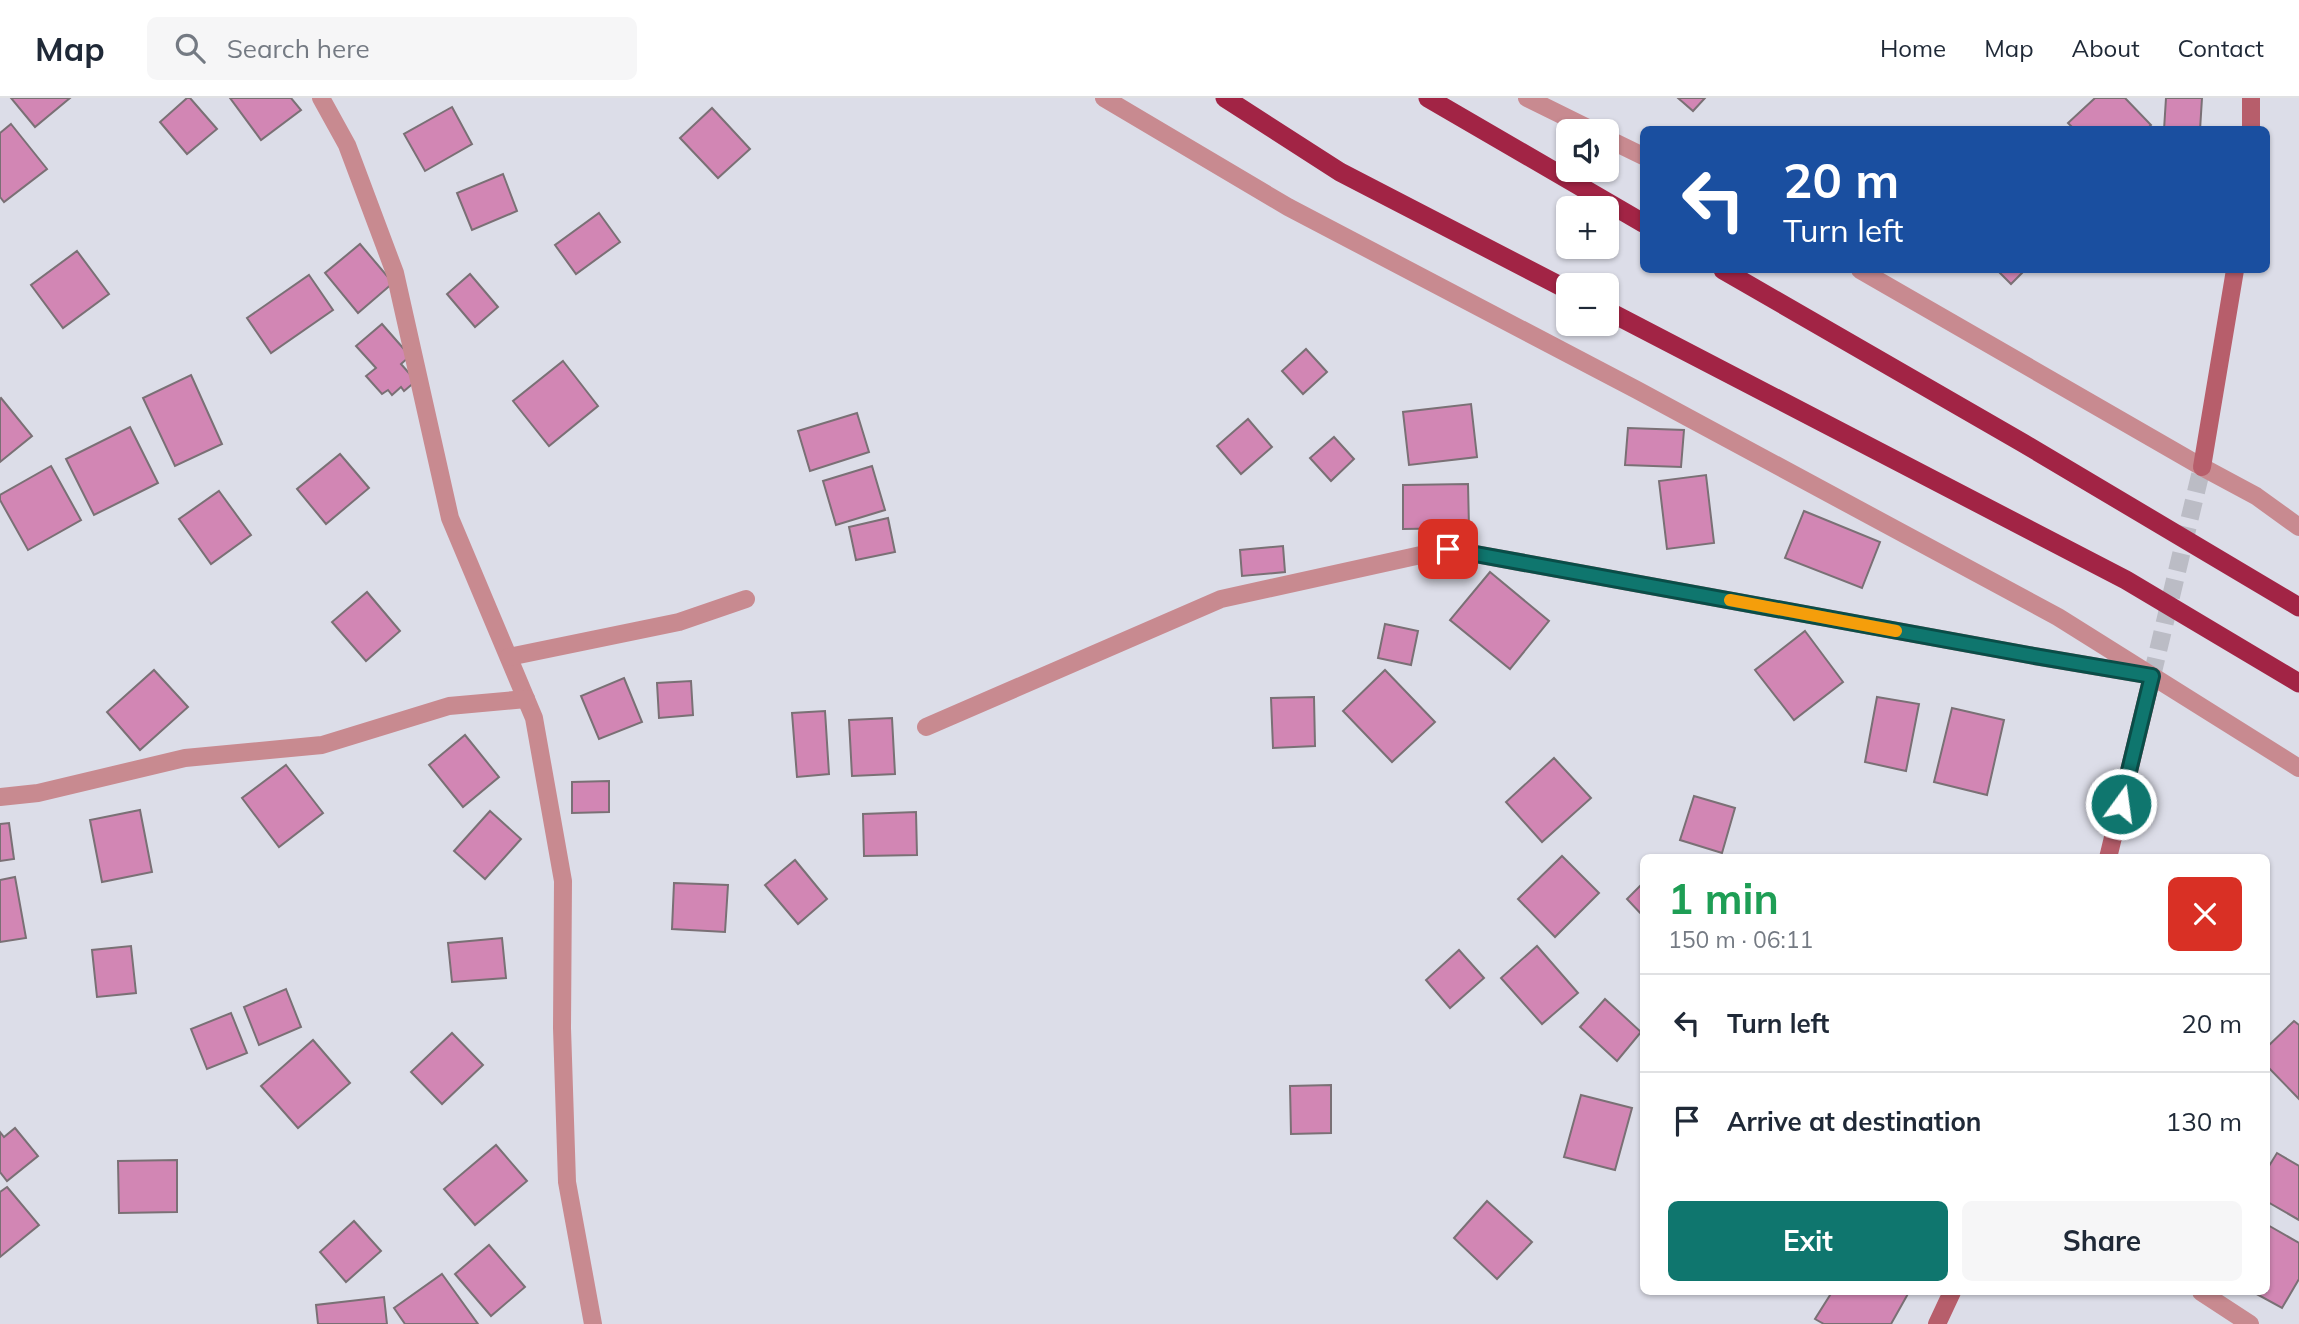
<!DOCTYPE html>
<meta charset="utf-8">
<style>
:root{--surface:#fff;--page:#f6f6f7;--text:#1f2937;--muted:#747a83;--line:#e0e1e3;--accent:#0f766e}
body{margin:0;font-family:Mulish,sans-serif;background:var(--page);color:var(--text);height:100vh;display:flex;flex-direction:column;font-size:26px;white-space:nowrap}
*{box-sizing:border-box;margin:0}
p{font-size:23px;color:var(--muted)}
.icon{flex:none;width:38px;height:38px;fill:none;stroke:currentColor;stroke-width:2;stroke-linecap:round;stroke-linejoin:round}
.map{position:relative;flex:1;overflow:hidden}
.panel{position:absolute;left:1640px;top:756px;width:630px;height:441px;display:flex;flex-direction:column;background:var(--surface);border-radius:10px;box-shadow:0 2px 5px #0004}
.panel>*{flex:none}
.hud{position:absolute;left:1640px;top:28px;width:630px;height:147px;border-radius:10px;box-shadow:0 2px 5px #0004;background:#1a4fa0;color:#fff;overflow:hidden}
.fabs{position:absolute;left:1556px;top:21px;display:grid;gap:14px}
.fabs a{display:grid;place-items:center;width:63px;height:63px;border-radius:10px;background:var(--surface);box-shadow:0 2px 5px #0004;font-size:35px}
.pin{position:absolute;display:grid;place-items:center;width:60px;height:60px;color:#fff;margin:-30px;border-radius:14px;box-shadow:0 4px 10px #0006}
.me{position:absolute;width:77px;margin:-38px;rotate:14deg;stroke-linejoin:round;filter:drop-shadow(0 0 5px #0008)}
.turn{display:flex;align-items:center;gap:24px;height:147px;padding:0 28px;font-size:32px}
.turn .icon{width:91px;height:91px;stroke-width:2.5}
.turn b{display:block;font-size:49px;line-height:60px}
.round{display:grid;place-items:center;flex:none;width:74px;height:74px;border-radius:10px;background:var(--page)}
.head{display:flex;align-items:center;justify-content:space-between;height:119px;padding:0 28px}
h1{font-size:42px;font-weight:700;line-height:52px;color:#1e9e55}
.cta{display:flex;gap:14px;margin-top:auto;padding:14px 28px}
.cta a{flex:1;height:80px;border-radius:10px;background:var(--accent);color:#fff;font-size:28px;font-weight:700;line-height:80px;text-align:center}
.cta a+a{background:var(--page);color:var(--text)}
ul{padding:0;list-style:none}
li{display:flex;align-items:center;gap:21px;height:98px;padding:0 28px;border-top:2px solid var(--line)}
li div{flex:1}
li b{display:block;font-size:26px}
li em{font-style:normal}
header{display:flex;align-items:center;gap:42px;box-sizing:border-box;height:98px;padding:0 35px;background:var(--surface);border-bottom:2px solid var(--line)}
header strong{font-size:33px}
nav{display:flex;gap:38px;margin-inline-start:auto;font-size:24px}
.search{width:490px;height:63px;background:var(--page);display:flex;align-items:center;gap:18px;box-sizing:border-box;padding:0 24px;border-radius:10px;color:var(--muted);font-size:26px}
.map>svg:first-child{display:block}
.building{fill:#d286b4;stroke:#7a7075;stroke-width:2}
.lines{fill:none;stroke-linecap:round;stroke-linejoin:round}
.secondary-tunnel{stroke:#bbbcc5;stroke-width:18;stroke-dasharray:18 9;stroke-linecap:butt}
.minor{stroke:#c88a90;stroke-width:18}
.tertiary{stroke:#c88a90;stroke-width:18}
.secondary{stroke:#b75e6b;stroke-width:18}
.trunk{stroke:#a22445;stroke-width:19}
.route-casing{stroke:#0a4d48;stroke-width:18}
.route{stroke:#0f766e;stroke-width:12}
.slow{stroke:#f59e0b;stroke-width:12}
</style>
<header>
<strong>Map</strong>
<div class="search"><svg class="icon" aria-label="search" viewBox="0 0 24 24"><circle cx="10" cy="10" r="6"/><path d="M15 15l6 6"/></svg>Search here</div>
<nav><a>Home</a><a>Map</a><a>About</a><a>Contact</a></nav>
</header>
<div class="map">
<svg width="2299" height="1226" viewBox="0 0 2299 1226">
<rect width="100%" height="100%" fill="#dcdde8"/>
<g class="building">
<path d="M11,0H70L35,29Z"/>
<path d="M187,0H190L217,31L187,56L160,24Z"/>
<path d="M230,0H291L301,12L261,42Z"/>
<path d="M1678,0H1705L1693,13Z"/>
<path d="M2095,0H2125L2151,27L2146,32H2075L2068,25Z"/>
<path d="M2166,0H2202L2200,32H2164Z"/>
<path d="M452,9L472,46L425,73L404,36Z"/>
<path d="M712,10L750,51L718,80L680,40Z"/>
<path d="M11,26L47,71L4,104L0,99V35Z"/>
<path d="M503,76L517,113L472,132L457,95Z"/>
<path d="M599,115L620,144L576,176L555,147Z"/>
<path d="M360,146L393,185L358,215L325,175Z"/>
<path d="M77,153L109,196L63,230L31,187Z"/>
<path d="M1997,172H2025L2011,186Z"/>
<path d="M470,176L498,209L475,229L447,196Z"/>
<path d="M309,177L333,212L271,255L247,220Z"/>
<path d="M382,226L410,258L401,266L416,283L404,293L401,289L392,297L388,292L382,296L366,278L376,270L356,248Z"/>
<path d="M1306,251L1327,274L1303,296L1282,273Z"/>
<path d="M563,263L598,308L549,348L513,303Z"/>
<path d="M191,277L222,346L175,368L143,300Z"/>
<path d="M1,300L32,338L0,364V301Z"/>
<path d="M1471,306L1477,359L1409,367L1403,314Z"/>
<path d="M857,315L869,354L810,373L798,333Z"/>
<path d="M1248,321L1272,349L1241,376L1217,348Z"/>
<path d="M130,329L158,385L94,417L66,361Z"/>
<path d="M1628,330L1684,332L1681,369L1625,367Z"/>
<path d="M1334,339L1354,361L1331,383L1310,360Z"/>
<path d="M340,356L369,390L326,426L297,391Z"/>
<path d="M51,368L81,422L28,452L0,402V397Z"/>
<path d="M872,368L885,412L836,427L823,383Z"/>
<path d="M1706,377L1714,445L1667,451L1659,383Z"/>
<path d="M1468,386L1469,430L1403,431V387Z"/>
<path d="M219,393L251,437L211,466L179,421Z"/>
<path d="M1804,413L1880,444L1862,490L1785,460Z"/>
<path d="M888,420L895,454L856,462L849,429Z"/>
<path d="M1283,448L1285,474L1242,478L1240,452Z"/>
<path d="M1490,474L1549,523L1510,571L1450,522Z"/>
<path d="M367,494L400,533L366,563L332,524Z"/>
<path d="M1385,526L1418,533L1411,567L1378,560Z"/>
<path d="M1805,533L1843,584L1794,622L1755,572Z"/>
<path d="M154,572L188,609L140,652L107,614Z"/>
<path d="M1385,572L1435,624L1392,664L1343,613Z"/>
<path d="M624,580L642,624L599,641L581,598Z"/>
<path d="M691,583L693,617L659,620L657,585Z"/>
<path d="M1314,599L1315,648L1273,650L1271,600Z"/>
<path d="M1877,599L1919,606L1906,673L1865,664Z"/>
<path d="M1952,610L2004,622L1987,697L1934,684Z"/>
<path d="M825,613L829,676L797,679L792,615Z"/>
<path d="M892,620L895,676L852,678L849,622Z"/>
<path d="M465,637L499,679L463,709L429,667Z"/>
<path d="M1554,660L1591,700L1542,744L1506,704Z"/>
<path d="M286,667L323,715L279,749L242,700Z"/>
<path d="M609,683V714L572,715V684Z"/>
<path d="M1694,698L1735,710L1722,755L1680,742Z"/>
<path d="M140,712L152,774L102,784L90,722Z"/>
<path d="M490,713L521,741L485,781L454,753Z"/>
<path d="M916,714L917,757L864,758L863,716Z"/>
<path d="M9,725L14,761L0,763V726Z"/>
<path d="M1562,758L1599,795L1555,839L1518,801Z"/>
<path d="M795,762L827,801L798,826L765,787Z"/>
<path d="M15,779L26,840L0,844V782Z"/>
<path d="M674,785L728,787L725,834L672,831Z"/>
<path d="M1643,785V818L1627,801Z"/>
<path d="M502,840L506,880L452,884L448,845Z"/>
<path d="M131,848L136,895L97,899L92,852Z"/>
<path d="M1537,848L1578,895L1542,926L1501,880Z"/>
<path d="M1459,852L1484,880L1450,910L1426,882Z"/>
<path d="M286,891L301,929L259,947L244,909Z"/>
<path d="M1605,901L1641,934L1617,963L1580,929Z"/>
<path d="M231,915L247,955L207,971L191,931Z"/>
<path d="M2294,923L2299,927V1001L2266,967V950Z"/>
<path d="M452,935L483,967L442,1006L411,974Z"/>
<path d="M313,942L350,985L298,1030L261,988Z"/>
<path d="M1331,987V1035L1291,1036L1290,988Z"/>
<path d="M1581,997L1632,1010L1615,1072L1564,1059Z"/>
<path d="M15,1030L38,1058L7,1083L0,1074V1034L4,1039Z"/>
<path d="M496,1047L527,1083L475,1127L444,1091Z"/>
<path d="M2277,1055L2299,1068V1122L2266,1103V1073Z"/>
<path d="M177,1062V1114L119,1115L118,1063Z"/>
<path d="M7,1089L39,1127L0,1159V1094Z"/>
<path d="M1487,1103L1532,1144L1497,1181L1454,1140Z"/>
<path d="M354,1123L381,1153L346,1184L320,1154Z"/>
<path d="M2266,1126L2299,1145V1181L2282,1210L2253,1194H2266Z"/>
<path d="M489,1147L525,1189L491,1218L455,1176Z"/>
<path d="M442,1176L478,1226H405L394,1210Z"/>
<path d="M1832,1194H1909L1891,1226H1824L1815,1221Z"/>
<path d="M384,1199L387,1226H318L316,1207Z"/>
</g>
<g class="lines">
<path class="secondary-tunnel" d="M2152,578L2202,369"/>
<g class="minor">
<path d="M321,0L347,47L395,175L450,420L534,620L563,783L562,930L567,1084L593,1226"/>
<path d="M509,559L679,524L746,501"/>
<path d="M926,629L1221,501L1448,451L2029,557L2152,578"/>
<path d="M0,699L38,695L185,660L322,647L449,608L526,601"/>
<path d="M2201,1194L2250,1226"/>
</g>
<g class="tertiary">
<path d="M1104,0L1288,109L1637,292L2058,519L2299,670"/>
<path d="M1527,0L1594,33"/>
<path d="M1606,40L1643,58"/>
<path d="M1860,172L2202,369L2256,398L2299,429"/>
</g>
<g class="secondary">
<path d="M2251,32V0"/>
<path d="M2202,369L2235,172"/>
<path d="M2108,760L2152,578"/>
<path d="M1937,1226L1952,1194"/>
</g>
<g class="trunk">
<path d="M1225,0L1340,74L1568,192"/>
<path d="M1428,0L1643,125"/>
<path d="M1723,172L2023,345L2299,509"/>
<path d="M1606,212L2126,482L2299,585"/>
</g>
</g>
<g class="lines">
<g class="route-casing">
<path id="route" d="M1448,451L2029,557L2152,578L2121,706"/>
</g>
<use href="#route" class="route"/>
<path class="slow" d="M1730,502L1896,533"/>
</g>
</svg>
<div class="fabs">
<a><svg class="icon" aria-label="sound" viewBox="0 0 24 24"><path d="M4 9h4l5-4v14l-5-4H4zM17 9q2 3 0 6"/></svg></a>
<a>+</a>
<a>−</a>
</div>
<div class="pin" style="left:1448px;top:451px;background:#d93025"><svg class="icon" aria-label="arrive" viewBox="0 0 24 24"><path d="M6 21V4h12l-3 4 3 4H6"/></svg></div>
<svg class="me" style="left:2121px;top:706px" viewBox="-20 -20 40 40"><circle r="17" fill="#0f766e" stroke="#fff" stroke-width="3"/><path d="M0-11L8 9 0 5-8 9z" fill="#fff"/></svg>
<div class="hud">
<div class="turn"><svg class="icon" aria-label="left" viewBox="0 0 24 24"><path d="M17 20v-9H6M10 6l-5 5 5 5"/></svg><div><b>20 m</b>Turn left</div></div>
</div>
<section class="panel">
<div class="head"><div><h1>1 min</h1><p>150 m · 06:11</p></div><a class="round" style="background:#d93025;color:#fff"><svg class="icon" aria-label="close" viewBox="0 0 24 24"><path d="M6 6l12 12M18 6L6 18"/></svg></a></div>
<ul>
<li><svg class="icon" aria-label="left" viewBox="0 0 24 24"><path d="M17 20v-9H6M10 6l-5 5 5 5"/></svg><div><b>Turn left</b></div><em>20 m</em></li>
<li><svg class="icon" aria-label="arrive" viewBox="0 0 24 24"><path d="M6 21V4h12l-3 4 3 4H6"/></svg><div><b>Arrive at destination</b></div><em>130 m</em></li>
</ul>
<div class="cta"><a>Exit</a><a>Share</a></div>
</section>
</div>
